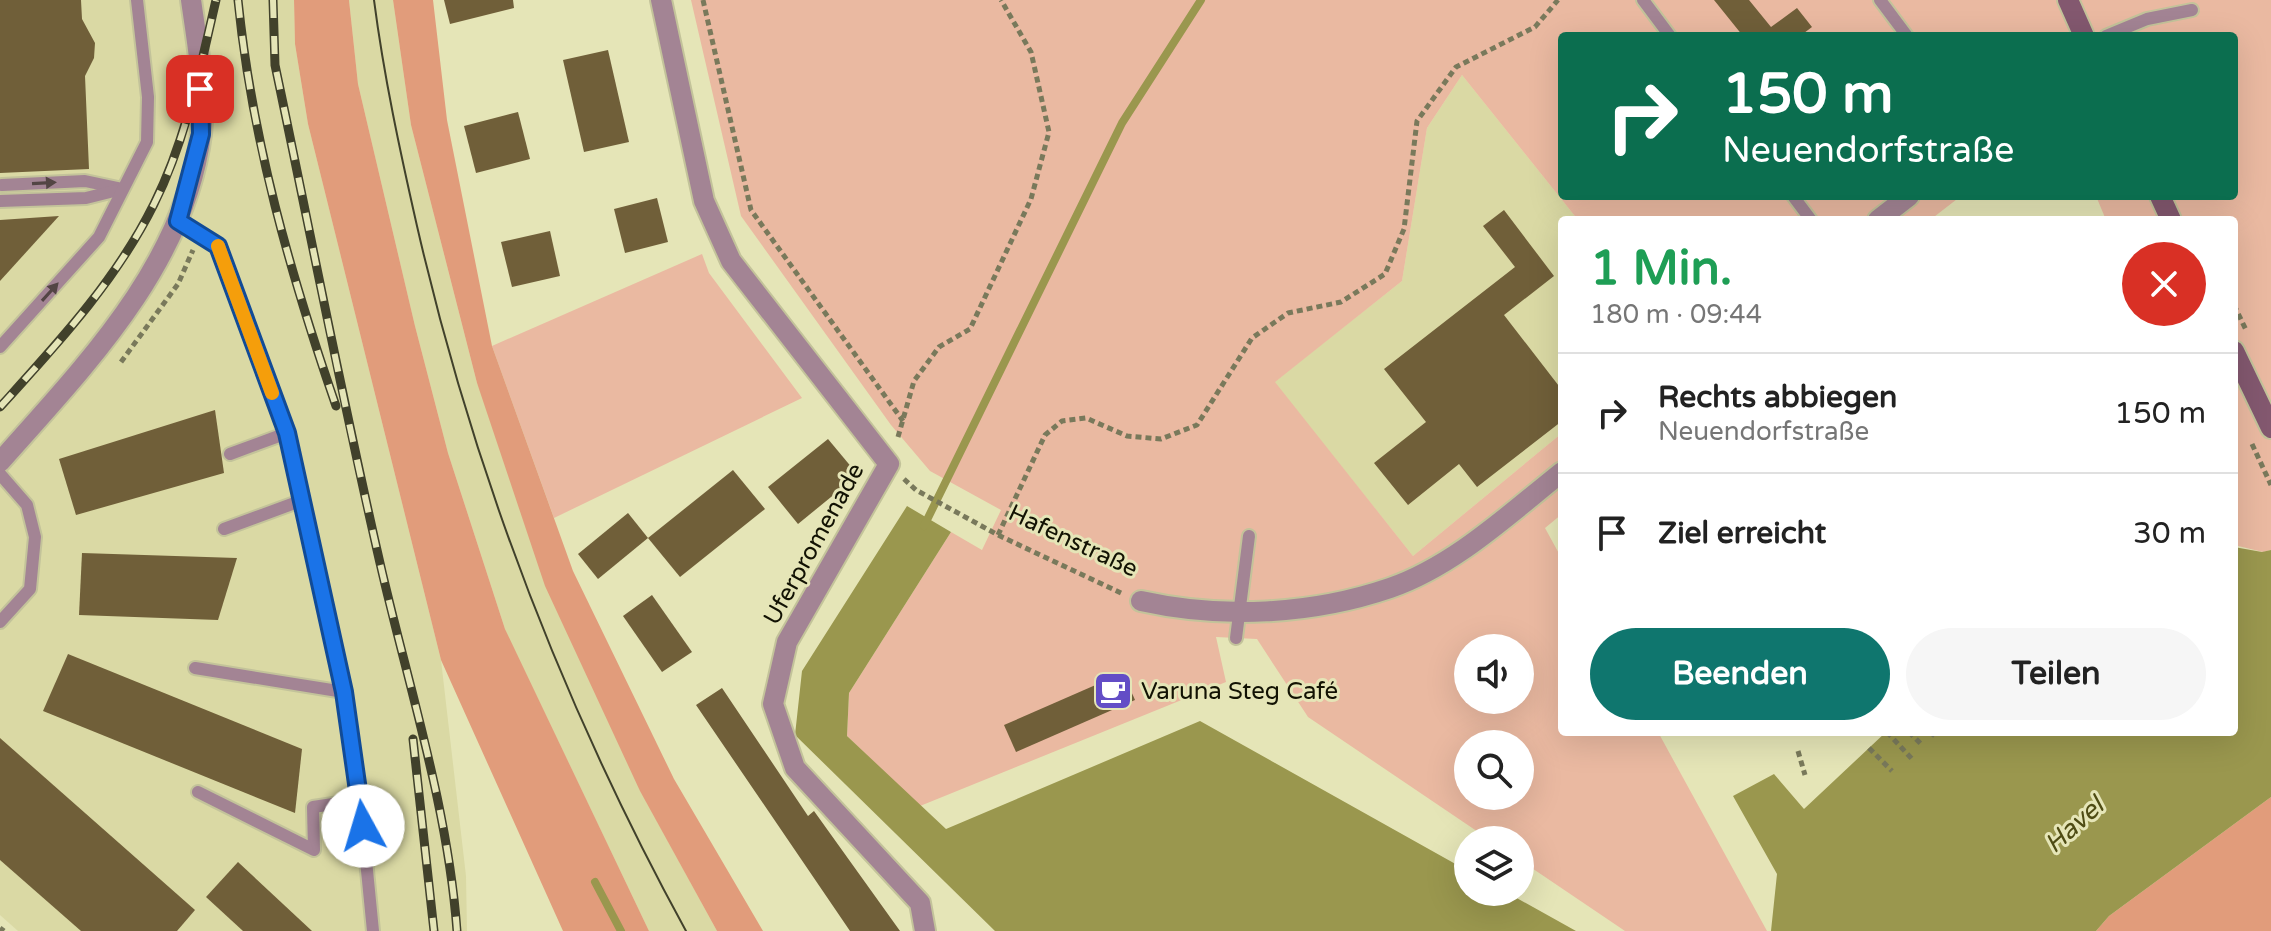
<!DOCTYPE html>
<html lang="de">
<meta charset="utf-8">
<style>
:root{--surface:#fff;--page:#f6f6f6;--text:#222;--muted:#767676;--line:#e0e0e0;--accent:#0f766e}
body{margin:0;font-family:"Varela Round",sans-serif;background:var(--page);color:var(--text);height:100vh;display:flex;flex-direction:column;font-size:30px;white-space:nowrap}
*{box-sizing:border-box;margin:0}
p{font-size:26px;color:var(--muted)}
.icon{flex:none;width:44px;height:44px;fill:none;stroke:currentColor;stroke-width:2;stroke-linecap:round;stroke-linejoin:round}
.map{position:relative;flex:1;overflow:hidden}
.drawer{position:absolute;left:1558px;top:216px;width:680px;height:520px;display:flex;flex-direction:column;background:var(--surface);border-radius:8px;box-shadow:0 8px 32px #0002}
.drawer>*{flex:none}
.top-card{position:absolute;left:1558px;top:32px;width:680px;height:168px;border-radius:8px;box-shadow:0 8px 32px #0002;background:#0b6e4f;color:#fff;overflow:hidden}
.controls{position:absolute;left:1454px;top:634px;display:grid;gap:16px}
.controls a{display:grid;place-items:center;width:80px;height:80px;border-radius:50%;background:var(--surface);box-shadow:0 8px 32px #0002;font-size:40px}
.pin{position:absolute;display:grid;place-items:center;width:68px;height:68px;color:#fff;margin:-34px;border-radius:16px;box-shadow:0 4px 12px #0006}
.me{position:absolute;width:88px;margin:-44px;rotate:354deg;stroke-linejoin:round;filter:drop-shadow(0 0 6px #0008)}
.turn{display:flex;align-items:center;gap:28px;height:168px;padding:0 32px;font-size:36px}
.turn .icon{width:104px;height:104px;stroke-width:2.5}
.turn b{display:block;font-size:56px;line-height:68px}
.round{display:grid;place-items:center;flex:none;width:84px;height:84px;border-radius:42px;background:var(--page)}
.head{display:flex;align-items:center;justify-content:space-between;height:136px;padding:0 32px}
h1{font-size:48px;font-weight:700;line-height:60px;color:#1e9e55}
.action{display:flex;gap:16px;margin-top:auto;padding:16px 32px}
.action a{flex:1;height:92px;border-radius:48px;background:var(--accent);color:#fff;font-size:32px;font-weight:700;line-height:92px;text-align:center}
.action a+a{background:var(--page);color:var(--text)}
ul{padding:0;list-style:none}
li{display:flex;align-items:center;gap:24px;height:120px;padding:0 32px;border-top:2px solid var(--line)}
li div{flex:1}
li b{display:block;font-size:30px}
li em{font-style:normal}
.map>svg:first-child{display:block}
.built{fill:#dad9a4}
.green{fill:#eab9a1;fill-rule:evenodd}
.forest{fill:#e19c7b}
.water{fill:#9a974e}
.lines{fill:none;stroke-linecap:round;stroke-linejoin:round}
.stream{stroke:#9a974e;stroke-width:8}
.building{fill:#705f39}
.lane-casing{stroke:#c3c39a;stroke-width:16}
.street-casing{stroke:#c3c39a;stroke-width:24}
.secondary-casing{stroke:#c3c39a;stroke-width:24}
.path{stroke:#79795b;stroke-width:5;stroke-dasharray:6 4;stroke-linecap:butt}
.lane{stroke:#a38494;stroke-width:12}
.street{stroke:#a38494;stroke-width:20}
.secondary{stroke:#83586f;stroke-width:20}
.tram{stroke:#41412b;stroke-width:2}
.rail-casing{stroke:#41412b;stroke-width:9}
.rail{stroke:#e5e5b7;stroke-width:6;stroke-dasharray:18;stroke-linecap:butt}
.oneway{fill:#534544}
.route-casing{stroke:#114b97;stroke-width:20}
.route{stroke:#1a73e8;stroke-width:14}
.slow{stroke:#f59e0b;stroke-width:14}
.labels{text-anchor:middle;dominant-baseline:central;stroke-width:6;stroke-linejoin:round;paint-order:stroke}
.street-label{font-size:24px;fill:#121203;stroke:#e5e5b7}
.poi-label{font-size:24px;fill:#121203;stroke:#e5e5b7;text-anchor:start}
.water-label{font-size:26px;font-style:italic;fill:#4e4b13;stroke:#e5e5b7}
</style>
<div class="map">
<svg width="2271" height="931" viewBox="0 0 2271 931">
<rect width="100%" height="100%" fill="#e5e5b7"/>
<g class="built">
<path d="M0,0H294L295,44L308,124L441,660L466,876L467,931H18L0,915Z"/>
<path d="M349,0H393L411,125L477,383L640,790L717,931H649L506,632L448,453L415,326L358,84Z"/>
<path d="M1462,75L1578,220H1562V433L1413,556L1274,382L1402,281L1427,128Z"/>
</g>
<g class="green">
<path d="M691,0H2271V550L2263,552L2234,545V220H2106L2096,196H2234V36H1562V196H1961L1930,220H1578L1462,75L1427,128L1402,281L1275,382L1413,556L1562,433V514L1545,528L1562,559V732H1658L1767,931H1625L1520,860V840H1490L1308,717L1257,639L1216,637L1226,682L920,806L847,736L849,693L951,532L982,550L1001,510L930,471L891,425L741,216ZM1468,648H1520V700H1468ZM1468,744H1520V796H1468Z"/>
<path d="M702,254L709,273L802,398L554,518L492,346Z"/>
</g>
<g class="forest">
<path d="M294,0H349L358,84L415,326L448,453L505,629L649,931H563L441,660L308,124L295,44Z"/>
<path d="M393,0H433L447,120L492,346L573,571L674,779L763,931H717L640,791L545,586L477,383L411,125Z"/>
<path d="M2271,797V931H2096L2109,916Z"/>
</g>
<g class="water">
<path d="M907,506L951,532L849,693L847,736L946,829L1200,721L1468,871V892H1506L1576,931H995L795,735L802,671Z"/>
<path d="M2234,547L2262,552L2271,550V797L2109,916L2096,931H1771L1777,874L1733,796L1774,774L1804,809L1886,732H2234Z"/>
</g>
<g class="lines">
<g class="stream">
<path d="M924,526L1122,123L1201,0"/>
<path d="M595,882L621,931"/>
</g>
</g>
<g class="building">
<path d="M0,0H81L82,19L95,43L94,58L85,76L89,169L0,173Z"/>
<path d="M444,0H513L514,8L450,24Z"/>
<path d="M1714,0H1749L1771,27L1797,8L1812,27L1800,36H1743Z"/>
<path d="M608,50L629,142L584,152L563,60Z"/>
<path d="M518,112L530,159L476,173L464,126Z"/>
<path d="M657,198L668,242L625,253L614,209Z"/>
<path d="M1504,210L1554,276L1504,315L1562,390V421L1477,487L1459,464L1408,505L1374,463L1426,422L1384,369L1515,267L1483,226Z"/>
<path d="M59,216L0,281V220Z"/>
<path d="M550,231L560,276L512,287L501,242Z"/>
<path d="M215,410L224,473L76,515L59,459Z"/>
<path d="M828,439L858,475L798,524L768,487Z"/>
<path d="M733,470L765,509L680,577L648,538Z"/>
<path d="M628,513L648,538L598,579L578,554Z"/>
<path d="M82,553L237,558L218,620L79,615Z"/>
<path d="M652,595L692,652L662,672L623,616Z"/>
<path d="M68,654L302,749L295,813L43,711Z"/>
<path d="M1123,673L1135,700L1016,752L1004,725Z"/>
<path d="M722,688L808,816L814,811L900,931H850L696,705Z"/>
<path d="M0,738L195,910L177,931H81L0,860Z"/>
<path d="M238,862L312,931H243L206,897Z"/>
</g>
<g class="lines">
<g class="lane-casing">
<g id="lane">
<path d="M1643,0L1670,36"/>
<path d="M1880,0L1907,36"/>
<path d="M2106,36L2147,19L2192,10"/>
<path d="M2,185L85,181L118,188"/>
<path d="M1793,196L1811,220"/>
<path d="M0,201L86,198L122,189"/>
<path d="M178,221L218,246L287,433L344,692L360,800L373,931"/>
<path d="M0,347L99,237L147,142L148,97L137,0"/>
<path d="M230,454L287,433"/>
<path d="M0,474L27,505L35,537L30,589L0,622"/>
<path d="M224,529L303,500"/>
<path d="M1236,638L1249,536"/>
<path d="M195,668L344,692"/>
<path d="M198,792L314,850L313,807L360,800"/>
</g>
</g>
<g class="street-casing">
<g id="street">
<path d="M661,0L704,201L731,261L889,464L787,642L773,704L795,768L920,903L925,931"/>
<path d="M1878,220L1909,196"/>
<path d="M0,462C83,368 185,265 201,134C206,90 197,43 191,0"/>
<path d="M1141,601C1222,619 1311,615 1390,588C1454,566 1509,514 1562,472"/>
</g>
</g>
<g class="secondary-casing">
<g id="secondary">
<path d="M2068,0L2084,36"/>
<path d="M2160,196L2171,220"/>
<path d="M2234,351L2271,428"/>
</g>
</g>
<g class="path">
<path d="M703,0L751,210L903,421"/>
<path d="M2234,305L2247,332"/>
<path d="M121,362L178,284L193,250"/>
<path d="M898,437L914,381L939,347L970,329L1031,199L1049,132L1031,52L1001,0"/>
<path d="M2252,444L2271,485"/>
<path d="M904,479L916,490L998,535L1121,593"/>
<path d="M998,535L1045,435L1062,421L1086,418L1127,436L1161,439L1197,425L1252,338L1288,313L1341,302L1385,274L1404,229L1417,121L1456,67L1535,27L1558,0"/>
<path d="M1887,732L1912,759"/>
<path d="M1909,732L1922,745"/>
<path d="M1930,732L1935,736"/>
<path d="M1869,748L1892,771"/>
<path d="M1798,751L1805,775"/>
<path d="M0,928L4,931"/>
</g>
<use href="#lane" class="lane"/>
<use href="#street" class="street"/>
<use href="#secondary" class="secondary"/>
<path class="tram" d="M374,0C384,77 400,151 417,226C474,474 564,708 686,931"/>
<g class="rail-casing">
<g id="rail">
<path d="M238,0C252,140 290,273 336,406"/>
<path d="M273,0L275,65C310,231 342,398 380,563C408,685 448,807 457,931"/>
<path d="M0,407C57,344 116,281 154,204C186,140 200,69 216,0"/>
<path d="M413,739L434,931"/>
</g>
</g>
<use href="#rail" class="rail"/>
</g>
<defs><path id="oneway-solid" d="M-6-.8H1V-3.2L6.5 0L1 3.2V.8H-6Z" transform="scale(2)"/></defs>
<g class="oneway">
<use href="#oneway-solid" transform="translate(44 183) rotate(-3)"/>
<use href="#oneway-solid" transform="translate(50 292) rotate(-48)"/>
</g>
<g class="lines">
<g class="route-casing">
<path id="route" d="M200,89L201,134L178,221L218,246L287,433L344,692L363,826"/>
</g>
<use href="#route" class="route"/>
<path class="slow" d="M218,246L272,393"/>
</g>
<defs>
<g id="cafe-square" transform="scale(2)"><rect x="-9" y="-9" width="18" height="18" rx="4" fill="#634dc6" stroke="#e5e5b7"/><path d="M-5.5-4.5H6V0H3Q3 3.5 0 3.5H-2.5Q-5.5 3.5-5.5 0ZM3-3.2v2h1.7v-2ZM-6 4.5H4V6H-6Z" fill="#fff"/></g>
</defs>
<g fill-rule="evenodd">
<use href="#cafe-square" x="1113" y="691"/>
</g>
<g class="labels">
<g class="street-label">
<text transform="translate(1073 541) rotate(25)">Hafenstraße</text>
<text transform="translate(814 544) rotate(-61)">Uferpromenade</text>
</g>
<g class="poi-label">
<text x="1141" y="691">Varuna Steg Café</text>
</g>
<g class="water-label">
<text transform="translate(2074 825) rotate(-42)">Havel</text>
</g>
</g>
</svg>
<div class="controls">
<a><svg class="icon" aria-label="sound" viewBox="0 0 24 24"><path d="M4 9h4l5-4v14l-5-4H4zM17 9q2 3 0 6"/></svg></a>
<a><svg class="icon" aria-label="search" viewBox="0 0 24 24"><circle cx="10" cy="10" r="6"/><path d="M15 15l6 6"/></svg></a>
<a><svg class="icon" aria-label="layers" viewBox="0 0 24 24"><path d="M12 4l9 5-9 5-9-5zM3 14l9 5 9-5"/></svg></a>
</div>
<div class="pin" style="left:200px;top:89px;background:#d93025"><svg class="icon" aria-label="arrive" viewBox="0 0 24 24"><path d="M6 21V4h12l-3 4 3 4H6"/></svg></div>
<svg class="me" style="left:363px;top:826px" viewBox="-20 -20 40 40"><circle r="19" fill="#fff"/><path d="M0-13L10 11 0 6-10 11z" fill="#1a73e8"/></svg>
<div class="top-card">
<div class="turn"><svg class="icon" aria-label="right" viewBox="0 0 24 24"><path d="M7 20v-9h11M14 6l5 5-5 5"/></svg><div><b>150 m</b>Neuendorfstraße</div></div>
</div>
<section class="drawer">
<div class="head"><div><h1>1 Min.</h1><p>180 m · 09:44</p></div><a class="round" style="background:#d93025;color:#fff"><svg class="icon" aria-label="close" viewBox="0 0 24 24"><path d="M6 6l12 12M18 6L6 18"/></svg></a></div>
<ul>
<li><svg class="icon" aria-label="right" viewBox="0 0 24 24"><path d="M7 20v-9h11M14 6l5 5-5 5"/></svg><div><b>Rechts abbiegen</b><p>Neuendorfstraße</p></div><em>150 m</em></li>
<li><svg class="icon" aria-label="arrive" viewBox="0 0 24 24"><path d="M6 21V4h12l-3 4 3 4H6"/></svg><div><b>Ziel erreicht</b></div><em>30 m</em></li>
</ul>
<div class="action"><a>Beenden</a><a>Teilen</a></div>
</section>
</div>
